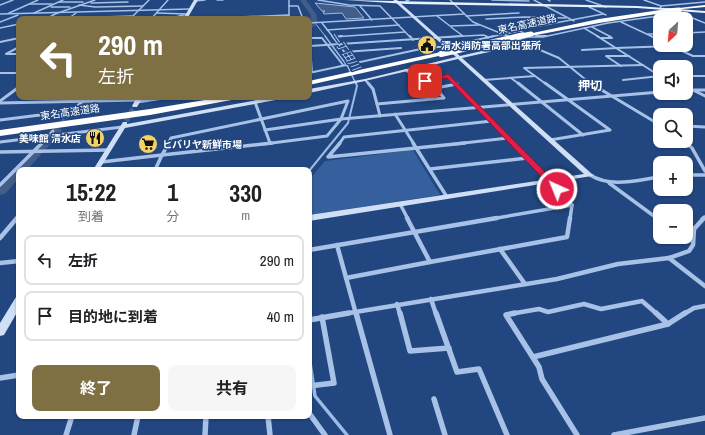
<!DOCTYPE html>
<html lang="ja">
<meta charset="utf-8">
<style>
:root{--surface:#fff;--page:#f6f6f6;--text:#202124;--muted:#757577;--line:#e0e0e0;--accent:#7f7043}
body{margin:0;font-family:"Archivo Narrow","Noto Sans JP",sans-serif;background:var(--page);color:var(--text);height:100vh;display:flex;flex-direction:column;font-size:15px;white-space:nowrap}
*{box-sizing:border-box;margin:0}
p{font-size:13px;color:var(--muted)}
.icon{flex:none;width:22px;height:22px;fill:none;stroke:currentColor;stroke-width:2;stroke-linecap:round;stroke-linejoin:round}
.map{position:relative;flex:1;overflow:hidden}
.sheet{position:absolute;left:16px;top:167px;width:296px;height:252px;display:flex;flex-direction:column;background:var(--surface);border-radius:8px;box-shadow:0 1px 3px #0004}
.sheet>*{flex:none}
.top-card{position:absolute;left:16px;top:16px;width:296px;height:84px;border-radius:8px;box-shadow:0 1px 3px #0004;background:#7f7043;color:#fff;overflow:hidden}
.needle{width:26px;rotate:206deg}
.tools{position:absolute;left:653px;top:12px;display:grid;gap:8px}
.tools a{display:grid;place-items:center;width:40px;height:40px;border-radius:8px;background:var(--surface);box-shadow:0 1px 3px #0004;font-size:20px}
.pin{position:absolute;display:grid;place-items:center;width:34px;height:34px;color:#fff;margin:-17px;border-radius:8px;box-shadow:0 2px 6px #0006}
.me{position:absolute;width:44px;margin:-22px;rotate:316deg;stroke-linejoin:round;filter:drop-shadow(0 0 3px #0008)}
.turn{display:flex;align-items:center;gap:14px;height:84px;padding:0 16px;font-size:18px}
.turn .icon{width:52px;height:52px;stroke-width:2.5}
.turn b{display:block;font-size:28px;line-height:34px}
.eta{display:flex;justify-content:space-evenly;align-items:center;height:68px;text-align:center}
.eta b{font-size:24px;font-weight:700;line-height:28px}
.cta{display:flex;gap:8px;margin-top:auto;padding:8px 16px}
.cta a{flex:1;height:46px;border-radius:8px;background:var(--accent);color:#fff;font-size:16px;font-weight:700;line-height:46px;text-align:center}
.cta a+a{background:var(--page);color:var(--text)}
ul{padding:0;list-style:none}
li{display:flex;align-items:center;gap:12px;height:50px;margin:0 8px 6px;padding:0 8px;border:2px solid var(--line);border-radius:8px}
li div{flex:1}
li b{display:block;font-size:15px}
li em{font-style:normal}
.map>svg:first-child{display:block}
.green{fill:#355f9d}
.water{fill:#425d87;stroke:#9bbbe8}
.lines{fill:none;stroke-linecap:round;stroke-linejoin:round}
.stream-far3{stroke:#9bbbe8;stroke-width:1}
.stream-far2{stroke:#9bbbe8;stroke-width:1.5}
.stream-far1{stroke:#9bbbe8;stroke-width:2}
.stream{stroke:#9bbbe8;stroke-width:3.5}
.river{fill:#425d87;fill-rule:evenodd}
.street-tunnel{stroke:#436292;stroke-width:3;stroke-dasharray:3 1.5;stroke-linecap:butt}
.secondary-tunnel{stroke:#436292;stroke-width:5.5;stroke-dasharray:5.5 3;stroke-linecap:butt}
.street-far5{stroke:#a7c1e7;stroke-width:1.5}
.street-far4{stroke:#a7c1e7;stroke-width:2}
.street-far3{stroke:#a7c1e7;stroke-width:3}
.street-far2{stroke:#a7c1e7;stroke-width:3.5}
.street-far1{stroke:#a7c1e7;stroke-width:4.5}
.street{stroke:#a7c1e7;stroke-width:5.5}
.secondary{fill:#d1dff6;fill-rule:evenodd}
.primary{fill:#e8f0fd;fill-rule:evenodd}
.highway{fill:#fff;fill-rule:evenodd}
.highway-bridge-far1{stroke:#fff;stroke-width:5}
.highway-bridge{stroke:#fff;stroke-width:6}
.route{fill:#e11d48;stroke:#92132f}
.labels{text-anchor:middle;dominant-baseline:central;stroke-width:3;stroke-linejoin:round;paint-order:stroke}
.far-street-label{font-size:10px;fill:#fff;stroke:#22467f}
.far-poi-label{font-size:10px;font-weight:bold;fill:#fff;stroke:#22467f;text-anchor:start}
.far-water-label{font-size:11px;font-style:italic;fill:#b2cbee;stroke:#22467f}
.far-quarter-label{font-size:12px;font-weight:bold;fill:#fff;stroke:#22467f}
</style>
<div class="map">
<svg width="705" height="435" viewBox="0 0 705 435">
<rect width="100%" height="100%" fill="#22467f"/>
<path class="green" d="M413,150L440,195L309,215V180L325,161Z"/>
<path class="water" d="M315,3L355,7L364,18L346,19L342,13L324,14L323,12L325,11H322Z"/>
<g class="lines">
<path class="stream-far3" d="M315,23L326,37"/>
<path class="stream-far2" d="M325,36L348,67L356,84"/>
<path class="stream-far1" d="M309,171L348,123L357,86L356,83"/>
<path class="stream" d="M309,356L315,396L347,435"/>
<g class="river">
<path d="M300,0H306L316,14L318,23L309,31V25L312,23L310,14Z"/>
<path d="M85,97H95L77,115H71L69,113Z"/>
<path d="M57,127L62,130L61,132L27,170H19V178L5,194L0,195V184L53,128Z"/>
</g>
<path class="street-tunnel" d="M53,131L68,115"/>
<path class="secondary-tunnel" d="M126,121L135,106"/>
<g class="street-far5">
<path d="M217,0H223"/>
<path d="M289,0V15"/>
<path d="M318,0L349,5L380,6L410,37"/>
<path d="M450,0L473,22L510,37"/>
<path d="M492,0L529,1"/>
<path d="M534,0L574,21"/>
<path d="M548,0L550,1"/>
<path d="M586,0L606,7"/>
<path d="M644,0L661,6"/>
<path d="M195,1L205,0"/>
<path d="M59,2H83"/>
<path d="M91,3L128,2"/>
<path d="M407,3L406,1L409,0"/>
<path d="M30,4H52"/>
<path d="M0,5L13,0"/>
<path d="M79,5L95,7L143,6"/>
<path d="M289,6H298L303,19"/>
<path d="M360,6L372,20"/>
<path d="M51,7H70"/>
<path d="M589,7L606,15"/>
<path d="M660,9L661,6L705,2"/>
<path d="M9,13L38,0"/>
<path d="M34,13L63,0"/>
<path d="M76,13L69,18L132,16"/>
<path d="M157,13L187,14L168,19"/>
<path d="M680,13L705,23"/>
<path d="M0,14L190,9"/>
<path d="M437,16L450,26L479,25"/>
<path d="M466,16L519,13"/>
<path d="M131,18L149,0"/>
<path d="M46,19L55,14L95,0"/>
<path d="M151,19L168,0"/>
<path d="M190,19L289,15V19"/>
<path d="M486,19L525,17L566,18"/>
<path d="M0,22L18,15"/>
<path d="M621,22L653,37"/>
<path d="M309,23L464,14"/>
<path d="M322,23L333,37"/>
<path d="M451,27L463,36"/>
<path d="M592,27L611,37"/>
<path d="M0,28L19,24"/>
<path d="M584,28L599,37"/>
<path d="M327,30L399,25"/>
<path d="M686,33L705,32"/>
<path d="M648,34H660"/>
<path d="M527,35L518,30L603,14"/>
<path d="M333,37L405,32"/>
<path d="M446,37L484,35L487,37"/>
<path d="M490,37L519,31"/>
<path d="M526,37H543L608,23L680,13L681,11"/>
</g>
<g class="street-far4">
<path d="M332,36L353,63"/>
<path d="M410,36L413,40"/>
<path d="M486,36L488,38"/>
<path d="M507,36L559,58L591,84"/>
<path d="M536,36H546"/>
<path d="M597,36L660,76"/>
<path d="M651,36L660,41"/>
<path d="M333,37L342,36"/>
<path d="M309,38H322L343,65"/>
<path d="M601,38H612L609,36"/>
<path d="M517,40L530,36"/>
<path d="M0,42L19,38"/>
<path d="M671,46L693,56H705"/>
<path d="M19,47L6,54H19"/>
<path d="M616,48L672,46"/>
<path d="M582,50L617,48"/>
<path d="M344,52L401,48"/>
<path d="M621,66L606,56H629"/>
<path d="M405,70L425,81L448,76L456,84"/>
<path d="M312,72L310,46L462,36"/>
<path d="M0,73H19"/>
<path d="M309,73L430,47H446L494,36"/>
<path d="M686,76H705"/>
<path d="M511,78L519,84"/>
<path d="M365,80L369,84"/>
<path d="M484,80L535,76"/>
<path d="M623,80L660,76"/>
<path d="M546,84L524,68L643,65"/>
</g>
<g class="street-far3">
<path d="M368,83L373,89L377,104"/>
<path d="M455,83L513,144"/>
<path d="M518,83L583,135"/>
<path d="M545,83L610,130L550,140"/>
<path d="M590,83L660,125"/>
<path d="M686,90H705"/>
<path d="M695,91L705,96"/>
<path d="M0,101L19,87"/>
<path d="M137,102L170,97"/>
<path d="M255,102L270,143"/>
<path d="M0,103L138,100"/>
<path d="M395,114L414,144"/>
<path d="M68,115L87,97"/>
<path d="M380,116L377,104L444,98L436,88L457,84"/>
<path d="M0,120L72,111"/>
<path d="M686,126L705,127"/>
<path d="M265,130L341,119L660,92"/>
<path d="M684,141L687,144"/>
<path d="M0,142L122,127"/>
<path d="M41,144L53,131"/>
<path d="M168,144L171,138L348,101L341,119L327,136L264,144"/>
<path d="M339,144L344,137L492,121"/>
<path d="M455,144L508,138"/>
</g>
<g class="street-far2">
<path d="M340,143L328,157L465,143"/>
<path d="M413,143L447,197"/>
<path d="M686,143L692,148L705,171"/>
<path d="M0,152L109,150"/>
<path d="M162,155L169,143"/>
<path d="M162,155L272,143"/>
<path d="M101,162L162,155"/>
<path d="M430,169L527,158"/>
<path d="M155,170L162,155"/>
<path d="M590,175C611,188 637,180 660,177"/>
<path d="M686,175H705"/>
<path d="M609,183L658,219"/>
<path d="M0,185L42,143"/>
<path d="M400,204L408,219"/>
<path d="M17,219L19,216"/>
<path d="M491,219L572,205L512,143"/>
<path d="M570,219L572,205"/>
<path d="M702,219L705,217"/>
</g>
<g class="street-far1">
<path d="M407,218L430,262L567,237L570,218"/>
<path d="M657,218L660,220"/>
<path d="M686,234L692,237"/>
<path d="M0,238L17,218"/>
<path d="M337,245L356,314"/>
<path d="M500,249L525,284"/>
<path d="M309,250L497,218"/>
<path d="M669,258L705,286"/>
<path d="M0,263L19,261"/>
<path d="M346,278L430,262"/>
<path d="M431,299L436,314"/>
<path d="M397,304L400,314"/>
<path d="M343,314L557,279L618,264L669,258L689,251L693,245L694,229L704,218"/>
<path d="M510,314L539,309L548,312L584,304L601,309L642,301L657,314"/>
<path d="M684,314L694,308L705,306"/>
</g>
<g class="street">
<path d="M356,313L390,435"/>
<path d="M400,313L410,351L449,348"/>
<path d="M436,313L457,372L479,369L507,435"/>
<path d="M515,313L506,315L539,367L542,379L577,435"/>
<path d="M656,313L668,324"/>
<path d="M309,320L349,313"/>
<path d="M533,357L668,324L685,313"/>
<path d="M0,378L19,375"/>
<path d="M309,386L334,383L322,317"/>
<path d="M434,399L445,435"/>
<path d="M309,413L325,435"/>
<path d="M268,416L270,435"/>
<path d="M66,435L72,416"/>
<path d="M134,435L138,416"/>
<path d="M205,435L206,416"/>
<path d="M614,435L705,418"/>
</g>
<g class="secondary">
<path d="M194,0H198L187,19H183Z"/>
<path d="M393,0H397L460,56L486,50L516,39V41L489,52L462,58L592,174L594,175L592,176L309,221V215L584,174L458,59L365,81L309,93V89L365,79L456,57Z"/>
<path d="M137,97H143L137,107H133L132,106Z"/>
<path d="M273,97H284L281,99L125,128L99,170H93L123,122H127V124Z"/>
<path d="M19,296V309L4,335L0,336V323L16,297Z"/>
</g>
<path class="primary" d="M345,0L637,6L705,11V13L637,8L407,4Z"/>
<g class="highway">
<path d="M705,5V7L672,10L670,9Z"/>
<path d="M667,9L669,12L599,23L531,36L528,34L599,19Z"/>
<path d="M441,52L443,53V55L309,85V81Z"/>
<path d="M223,97H241L237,99L150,115L0,136V130L150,109Z"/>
</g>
<g class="highway-bridge-far1">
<path d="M667,11L679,10"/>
<path d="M516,37L531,34"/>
</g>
<path class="highway-bridge" d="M441,54L520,36"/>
</g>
<path class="route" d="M448,74L560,187V190H554L447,78L425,83L422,81Z"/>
<defs>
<g id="civic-disc" transform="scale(1)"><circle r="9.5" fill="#f3d169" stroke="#22467f"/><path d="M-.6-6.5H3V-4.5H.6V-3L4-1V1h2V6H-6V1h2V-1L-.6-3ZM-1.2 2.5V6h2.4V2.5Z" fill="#111"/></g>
<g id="restaurant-disc" transform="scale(1)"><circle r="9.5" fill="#f3d169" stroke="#22467f"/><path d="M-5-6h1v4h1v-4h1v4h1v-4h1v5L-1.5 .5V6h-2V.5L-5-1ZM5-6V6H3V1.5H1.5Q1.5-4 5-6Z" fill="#111"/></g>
<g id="supermarket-disc" transform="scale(1)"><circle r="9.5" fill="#f3d169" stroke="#22467f"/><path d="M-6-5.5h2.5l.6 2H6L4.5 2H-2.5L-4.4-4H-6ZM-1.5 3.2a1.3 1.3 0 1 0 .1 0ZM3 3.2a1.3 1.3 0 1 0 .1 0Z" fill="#111"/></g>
</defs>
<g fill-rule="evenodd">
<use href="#civic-disc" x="427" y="45"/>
<use href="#restaurant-disc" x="95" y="138"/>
<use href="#supermarket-disc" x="148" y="144"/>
</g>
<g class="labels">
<g class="far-street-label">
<text transform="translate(527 24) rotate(-12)">東名高速道路</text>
<text transform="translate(70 112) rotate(-8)">東名高速道路</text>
</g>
<g class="far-poi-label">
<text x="441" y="45">清水消防署高部出張所</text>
<text x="81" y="138" text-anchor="end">美味館 清水店</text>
<text x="162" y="144">ヒバリヤ新鮮市場</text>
</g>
<g class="far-water-label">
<text transform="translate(345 51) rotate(56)">一丁田川</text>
</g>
<g class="far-quarter-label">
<text x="590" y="86">押切</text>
</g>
</g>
</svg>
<div class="tools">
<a><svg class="needle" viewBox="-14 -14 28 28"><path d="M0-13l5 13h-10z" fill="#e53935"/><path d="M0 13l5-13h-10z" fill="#757577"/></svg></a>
<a><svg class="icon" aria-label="sound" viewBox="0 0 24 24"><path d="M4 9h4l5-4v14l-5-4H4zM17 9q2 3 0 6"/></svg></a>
<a><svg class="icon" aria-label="search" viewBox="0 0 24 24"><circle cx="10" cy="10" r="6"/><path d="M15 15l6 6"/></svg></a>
<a>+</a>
<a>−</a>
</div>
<div class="pin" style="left:425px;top:81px;background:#d93025"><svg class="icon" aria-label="arrive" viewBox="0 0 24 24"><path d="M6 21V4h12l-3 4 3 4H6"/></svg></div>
<svg class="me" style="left:557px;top:189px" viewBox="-20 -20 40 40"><circle r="17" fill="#e11d48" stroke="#fff" stroke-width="3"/><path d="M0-11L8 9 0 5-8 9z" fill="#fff"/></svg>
<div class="top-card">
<div class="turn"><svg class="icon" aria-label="left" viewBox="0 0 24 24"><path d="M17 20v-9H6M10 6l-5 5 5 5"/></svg><div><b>290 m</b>左折</div></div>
</div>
<section class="sheet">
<div class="eta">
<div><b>15:22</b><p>到着</p></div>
<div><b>1</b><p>分</p></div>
<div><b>330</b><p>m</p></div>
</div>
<ul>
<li><svg class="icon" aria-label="left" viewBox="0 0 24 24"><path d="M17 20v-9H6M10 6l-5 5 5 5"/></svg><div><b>左折</b></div><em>290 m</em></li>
<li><svg class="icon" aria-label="arrive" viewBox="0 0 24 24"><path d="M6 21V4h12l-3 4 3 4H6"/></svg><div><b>目的地に到着</b></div><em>40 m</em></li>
</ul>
<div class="cta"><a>終了</a><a>共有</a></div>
</section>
</div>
